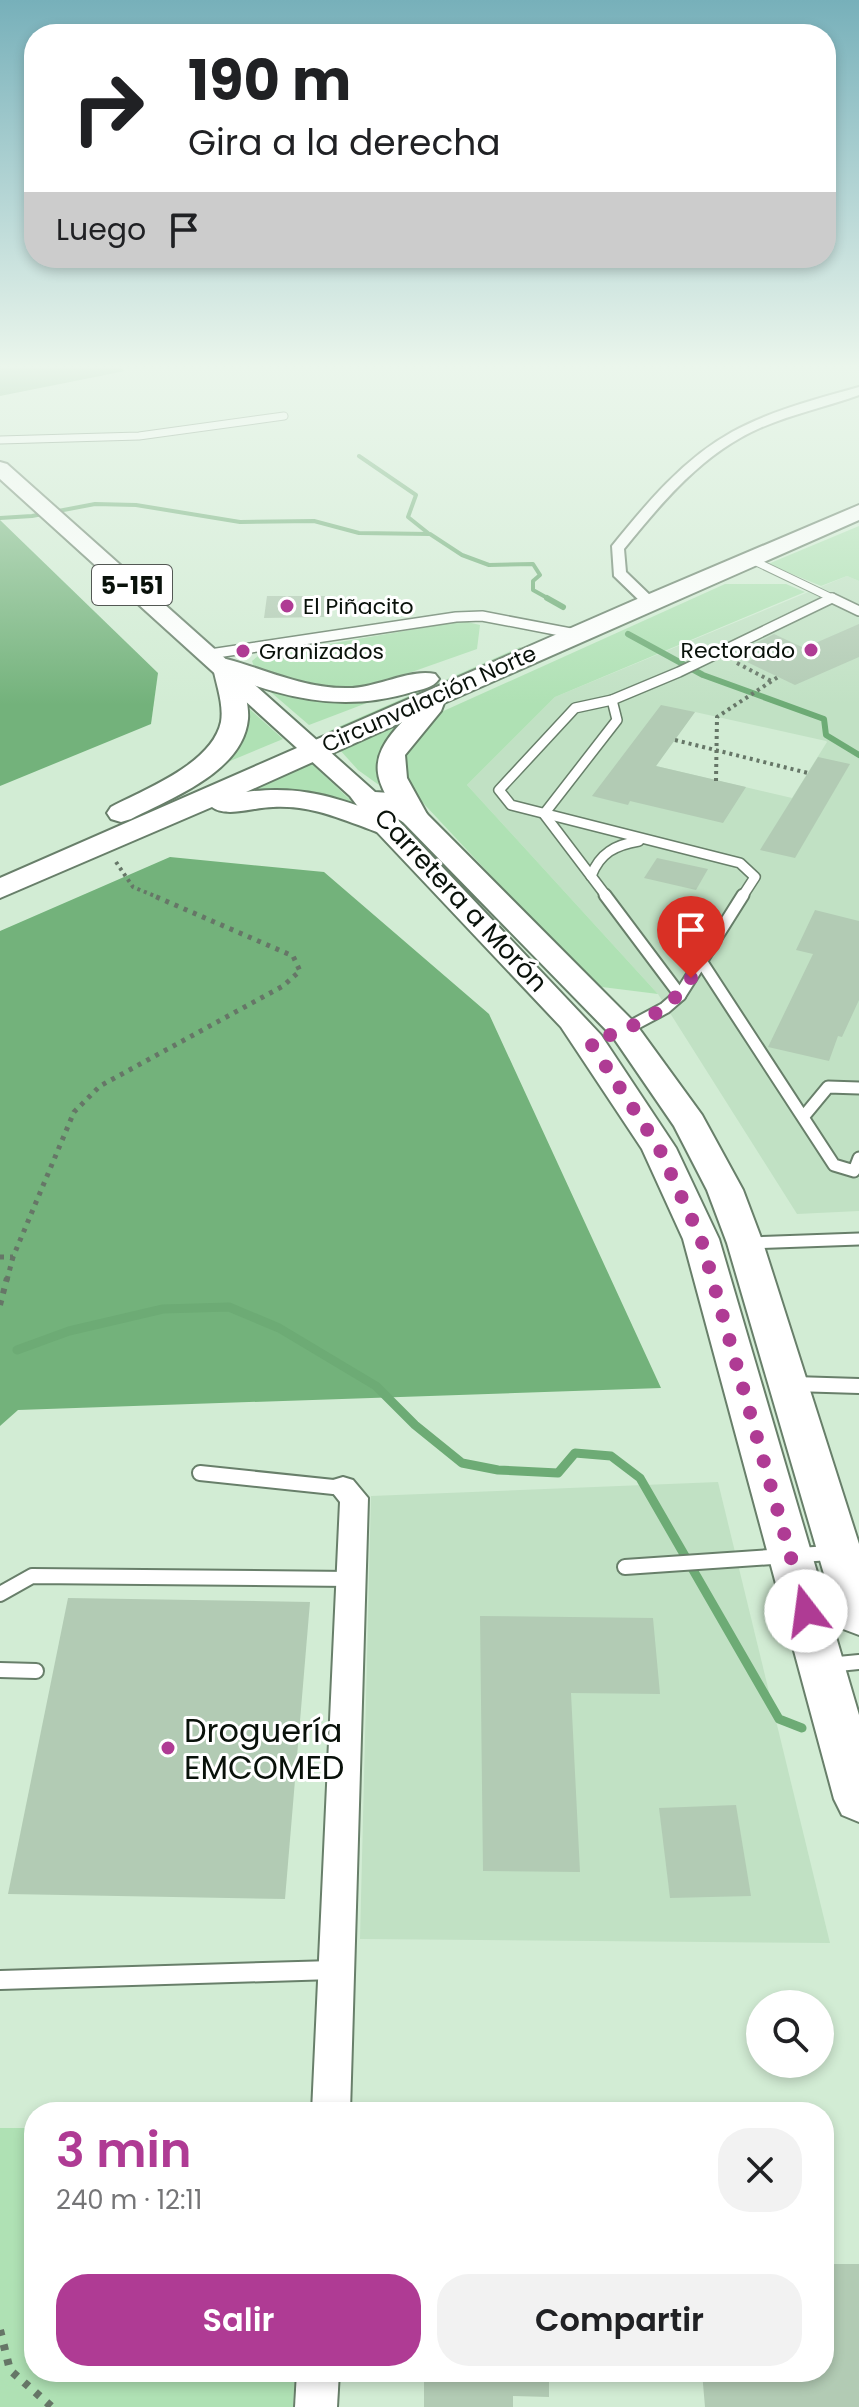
<!DOCTYPE html>
<html lang="es">
<meta charset="utf-8">
<style>
:root{--surface:#fff;--page:#f2f2f2;--text:#202124;--muted:#757577;--accent:#af3b94}
body{margin:0;font-family:Poppins,sans-serif;background:var(--page);color:var(--text);height:100vh;display:flex;flex-direction:column;font-size:30px;white-space:nowrap}
*{box-sizing:border-box;margin:0}
p{font-size:26px;color:var(--muted)}
.icon{flex:none;width:44px;height:44px;fill:none;stroke:currentColor;stroke-width:2;stroke-linecap:round;stroke-linejoin:round}
.map{position:relative;flex:1;overflow:hidden}
.drawer{position:absolute;left:24px;top:2102px;width:810px;height:280px;display:flex;flex-direction:column;background:var(--surface);border-radius:32px;box-shadow:0 4px 12px #0003}
.drawer>*{flex:none}
.top-card{position:absolute;left:24px;top:24px;width:812px;height:244px;border-radius:32px;box-shadow:0 4px 12px #0003;background:#fff;color:var(--text);overflow:hidden}
.fabs{position:absolute;left:746px;top:1990px;display:grid;gap:16px}
.fabs a{display:grid;place-items:center;width:88px;height:88px;border-radius:50%;background:var(--surface);box-shadow:0 4px 12px #0003;font-size:40px}
.pin{position:absolute;display:grid;place-items:center;width:68px;height:68px;color:#fff;margin:-82px -34px;border-radius:50% 50% 50% 0;rotate:-45deg;box-shadow:0 0 8px #0007}
.pin .icon{rotate:45deg}
.me{position:absolute;width:88px;margin:-44px;rotate:345deg;stroke-linejoin:round;filter:drop-shadow(0 0 6px #0008)}
.turn{display:flex;align-items:center;gap:28px;height:168px;padding:0 32px;font-size:36px}
.turn .icon{width:104px;height:104px;stroke-width:2.5}
.turn b{display:block;font-size:56px;line-height:68px}
.then{display:flex;align-items:center;height:76px;padding:0 32px;background:#0003;gap:16px;font-size:30px}
.round{display:grid;place-items:center;flex:none;width:84px;height:84px;border-radius:32px;background:var(--page)}
.headline{display:flex;align-items:center;justify-content:space-between;height:136px;padding:0 32px}
h1{font-size:48px;font-weight:600;line-height:60px;color:var(--accent)}
.button{display:flex;gap:16px;margin-top:auto;padding:16px 32px}
.button a{flex:1;height:92px;border-radius:32px;background:var(--accent);color:#fff;font-size:32px;font-weight:600;line-height:92px;text-align:center}
.button a+a{background:var(--page);color:var(--text)}
.map>svg:first-child{display:block}
.built{fill:#c1e1c4;fill-rule:evenodd}
.green{fill:#afe1b4}
.forest{fill:#73b27b}
.lines{fill:none;stroke-linecap:round;stroke-linejoin:round}
.stream-far2{stroke:#6dab75;stroke-width:4}
.stream-far1{stroke:#6dab75;stroke-width:6}
.stream{stroke:#6dab75;stroke-width:9}
.building{fill:#b2cbb4}
.service-far4-casing{stroke:#687f6a;stroke-width:9}
.service-far3-casing{stroke:#687f6a;stroke-width:12}
.service-far2-casing{stroke:#687f6a;stroke-width:15}
.service-far1-casing{stroke:#687f6a;stroke-width:18}
.service-casing{stroke:#687f6a;stroke-width:22}
.minor-casing{stroke:#687f6a;stroke-width:4}
.primary-casing{stroke:#687f6a;stroke-width:4}
.trunk-casing{stroke:#687f6a;stroke-width:4}
.path-far3{stroke:#667667;stroke-width:4;stroke-dasharray:3 4;stroke-linecap:butt}
.path-far2{stroke:#667667;stroke-width:5;stroke-dasharray:4 6;stroke-linecap:butt}
.path-far1{stroke:#667667;stroke-width:6;stroke-dasharray:5 7;stroke-linecap:butt}
.path{stroke:#667667;stroke-width:8;stroke-dasharray:6 9;stroke-linecap:butt}
.service-far4{stroke:#fff;stroke-width:7}
.service-far3{stroke:#fff;stroke-width:9}
.service-far2{stroke:#fff;stroke-width:11}
.service-far1{stroke:#fff;stroke-width:14}
.service{stroke:#fff;stroke-width:18}
.minor{fill:#fff;fill-rule:evenodd}
.primary{fill:#fff;fill-rule:evenodd}
.trunk{fill:#fff;fill-rule:evenodd}
.route{stroke:#af3b94;stroke-width:14;stroke-dasharray:0 25.2}
.poi-dot{fill:#af3b94;stroke:#fff;stroke-width:3}
.labels{text-anchor:middle;dominant-baseline:central;stroke-width:6;stroke-linejoin:round;paint-order:stroke}
.far-poi-label{font-size:22px;fill:#09110a;stroke:#fff;text-anchor:start}
.far-street-label{font-size:22px;fill:#09110a;stroke:#fff}
.shield{fill:#fff;stroke:#535854;stroke-width:2}
.shield-label{font-size:24px;font-weight:bold;fill:#09110a}
.street-label{font-size:26px;fill:#09110a;stroke:#fff}
.near-poi-label{font-size:32px;fill:#09110a;stroke:#fff;text-anchor:start}
</style>
<div class="map">
<svg width="859" height="2407" viewBox="0 0 859 2407">
<rect width="100%" height="100%" fill="#d2ecd4"/>
<g class="built">
<path d="M847,576L859,581V1211L797,1214L658,994L467,785L555,697ZM695,712L826,741L827,742L792,798L656,766Z"/>
<path d="M718,1482L830,1943L360,1939L371,1496Z"/>
</g>
<g class="green">
<path d="M859,526V581L847,576L821,586L768,564Z"/>
<path d="M725,584H786L805,592L555,697L467,785L658,994L594,986L410,789C400,746 407,741 439,713Z"/>
<path d="M463,621L480,625L477,649L409,673L412,678L348,692L276,679L254,667L252,661L258,656Z"/>
<path d="M520,647L524,649L335,734L329,731Z"/>
<path d="M266,688L313,700L372,701L309,725Z"/>
<path d="M245,705L283,739L206,771Z"/>
<path d="M407,721C385,742 371,753 379,785L358,770L340,750Z"/>
<path d="M310,762L361,810L231,796Z"/>
<path d="M0,2128H34V2372H295L293,2407H0Z"/>
</g>
<g class="forest">
<path d="M0,368H120L125,371L0,396Z"/>
<path d="M0,520L158,673L151,724L0,786Z"/>
<path d="M170,857L324,872L489,1014L661,1388L18,1410L0,1426V931Z"/>
</g>
<g class="lines">
<g class="stream-far2">
<path d="M359,456L416,495L408,517L428,533"/>
<path d="M0,518L32,516L95,504L136,505L240,522L314,521L359,533L430,534L462,555L489,565L533,564L540,575L533,581V590L551,600"/>
</g>
<g class="stream-far1">
<path d="M547,598L563,607"/>
<path d="M628,634L703,675L824,719L826,735L859,755"/>
</g>
<path class="stream" d="M17,1350L69,1331L163,1309L229,1307L279,1328L376,1386L415,1425L462,1463L498,1470L558,1473L575,1453L611,1456L640,1478L779,1719L802,1728"/>
</g>
<g class="building">
<path d="M267,596H325L324,617L264,618Z"/>
<path d="M859,624V657L795,685L747,662L767,653L752,645L774,634L804,648Z"/>
<path d="M661,705L695,712L656,766L746,787L723,823L630,801L628,805L592,796Z"/>
<path d="M818,757L850,764L795,858L760,850Z"/>
<path d="M657,858L708,869L696,890L644,878Z"/>
<path d="M815,910L859,921V1000L842,1037L838,1036L829,1061L768,1047L813,954L796,950Z"/>
<path d="M68,1598L310,1602L285,1899L8,1894Z"/>
<path d="M480,1616L653,1618L660,1694L571,1693L580,1872L483,1871Z"/>
<path d="M736,1805L751,1896L670,1898L659,1808Z"/>
<path d="M824,2264H859V2407H705L702,2372H824Z"/>
<path d="M424,2372H549V2397L513,2396V2407H424Z"/>
</g>
<g class="lines">
<g class="service-far4-casing">
<g id="service-far4">
<path d="M0,440L139,436L284,416"/>
<path d="M748,558L836,600"/>
<path d="M828,600L832,598"/>
</g>
</g>
<g class="service-far3-casing">
<g id="service-far3">
<path d="M832,598L859,611"/>
<path d="M210,654L456,617L482,616L576,634"/>
<path d="M591,876C600,853 615,845 639,841"/>
<path d="M607,897L544,814L617,720L612,700"/>
<path d="M742,897L755,877L740,863L511,805L499,790L575,708L612,700L679,672L832,598"/>
</g>
</g>
<g class="service-far2-casing">
<g id="service-far2">
<path d="M605,895L680,995"/>
<path d="M701,961L834,1165L854,1171L859,1158"/>
<path d="M624,1030L665,1008L680,995L743,895"/>
<path d="M804,1116L828,1087L859,1088"/>
<path d="M748,1243L859,1239"/>
</g>
</g>
<g class="service-far1-casing">
<g id="service-far1">
<path d="M794,1384L859,1386"/>
<path d="M200,1473L343,1488"/>
<path d="M625,1567L859,1551"/>
<path d="M0,1594L32,1576L351,1579"/>
<path d="M828,1665L859,1662"/>
<path d="M0,1670L36,1671"/>
</g>
</g>
<g class="service-casing">
<path id="service" d="M0,1980L333,1970"/>
</g>
<g class="minor-casing">
<g id="minor">
<path d="M859,387V395C826,407 792,414 760,428C703,453 662,502 624,549L626,572L654,599V605H644L614,576L612,546C646,504 683,459 732,432C770,411 816,399 859,387Z"/>
<path d="M343,1477L353,1480L368,1498L350,2112H312L340,1502L329,1488L333,1480Z"/>
<path d="M297,2372H339L337,2407H295Z"/>
</g>
</g>
<g class="primary-casing">
<path id="primary" d="M0,462L7,464L375,792L390,793L423,810L635,1023L702,1115L743,1190L763,1243L859,1544V1635L843,1629L836,1615L727,1243L707,1190L674,1126L613,1037L403,822L395,817L601,1035L676,1148L719,1239L859,1715V1822L842,1815L834,1799L683,1239L642,1149L561,1027L377,832L350,796L0,479Z"/>
</g>
<g class="trunk-casing">
<g id="trunk">
<path d="M859,505V520L444,703L441,711L405,755L407,778L428,816L423,822L413,825L403,822C374,780 365,761 402,722L246,792C306,784 343,800 397,820L402,826L397,832L387,835L377,832C341,819 312,805 273,807C255,807 226,818 212,807L0,898V878L635,600Z"/>
<path d="M226,659C268,670 305,689 349,688C376,688 412,668 435,674L439,679C433,688 422,689 412,692C352,710 300,702 242,681C245,693 249,707 248,719C243,772 171,798 131,819L121,822L111,819L107,813L111,807C145,789 212,764 221,722C224,704 216,684 213,667L217,662Z"/>
</g>
</g>
<g class="path-far3">
<path d="M737,663L771,681"/>
<path d="M675,740L808,773"/>
<path d="M716,781L717,717L778,677"/>
<path d="M116,862L133,887L157,897"/>
</g>
<g class="path-far2">
<path d="M0,1257H13L74,1112L100,1086L283,986L300,971L293,956L152,895"/>
<path d="M7,1280L13,1257"/>
</g>
<path class="path-far1" d="M0,1305L7,1278"/>
<path class="path" d="M0,2330L10,2370L52,2407"/>
<use href="#service-far4" class="service-far4"/>
<use href="#service-far3" class="service-far3"/>
<use href="#service-far2" class="service-far2"/>
<use href="#service-far1" class="service-far1"/>
<use href="#service" class="service"/>
<use href="#minor" class="minor"/>
<use href="#primary" class="primary"/>
<use href="#trunk" class="trunk"/>
</g>
<linearGradient id="sky" x2="0" y2="1"><stop stop-color="#77b0ba"/><stop offset="0.52" stop-color="#ebf6ec"/><stop offset="1" stop-color="#ebf6ec" stop-opacity="0"/></linearGradient>
<rect width="859" height="705" fill="url(#sky)"/>
<g class="lines">
<path class="route" d="M691,978C668,1014 629,1029 590,1042L659,1148L701,1239L806,1611"/>
</g>
<g class="poi-dot">
<circle cx="287" cy="606" r="8"/>
<circle cx="811" cy="650" r="8"/>
<circle cx="243" cy="651" r="8"/>
<circle cx="168" cy="1748" r="8"/>
</g>
<g class="labels">
<g class="far-poi-label">
<text x="303" y="606">El Piñacito</text>
<text x="795" y="650" text-anchor="end">Rectorado</text>
<text x="259" y="651">Granizados</text>
</g>
<g class="far-street-label">
<text transform="translate(429 699) rotate(-24)">Circunvalación Norte</text>
</g>
<rect class="shield" x="92" y="565" width="80" height="40" rx="6"/>
<g class="shield-label">
<text x="132" y="585">5-151</text>
</g>
<g class="street-label">
<text transform="translate(461 900) rotate(47)">Carretera a Morón</text>
</g>
<g class="near-poi-label">
<text x="184" y="1730">Droguería<tspan x="184" dy="37">EMCOMED</tspan></text>
</g>
</g>
</svg>
<div class="fabs">
<a><svg class="icon" aria-label="search" viewBox="0 0 24 24"><circle cx="10" cy="10" r="6"/><path d="M15 15l6 6"/></svg></a>
</div>
<div class="pin" style="left:691px;top:978px;background:#d93025"><svg class="icon" aria-label="arrive" viewBox="0 0 24 24"><path d="M6 21V4h12l-3 4 3 4H6"/></svg></div>
<svg class="me" style="left:806px;top:1611px" viewBox="-20 -20 40 40"><circle r="19" fill="#fff"/><path d="M0-13L10 11 0 6-10 11z" fill="#af3b94"/></svg>
<div class="top-card">
<div class="turn"><svg class="icon" aria-label="right" viewBox="0 0 24 24"><path d="M7 20v-9h11M14 6l5 5-5 5"/></svg><div><b>190 m</b>Gira a la derecha</div></div>
<div class="then">Luego<svg class="icon" aria-label="arrive" viewBox="0 0 24 24"><path d="M6 21V4h12l-3 4 3 4H6"/></svg></div>
</div>
<section class="drawer">
<div class="headline"><div><h1>3 min</h1><p>240 m · 12:11</p></div><a class="round"><svg class="icon" aria-label="close" viewBox="0 0 24 24"><path d="M6 6l12 12M18 6L6 18"/></svg></a></div>
<div class="button"><a>Salir</a><a>Compartir</a></div>
</section>
</div>
